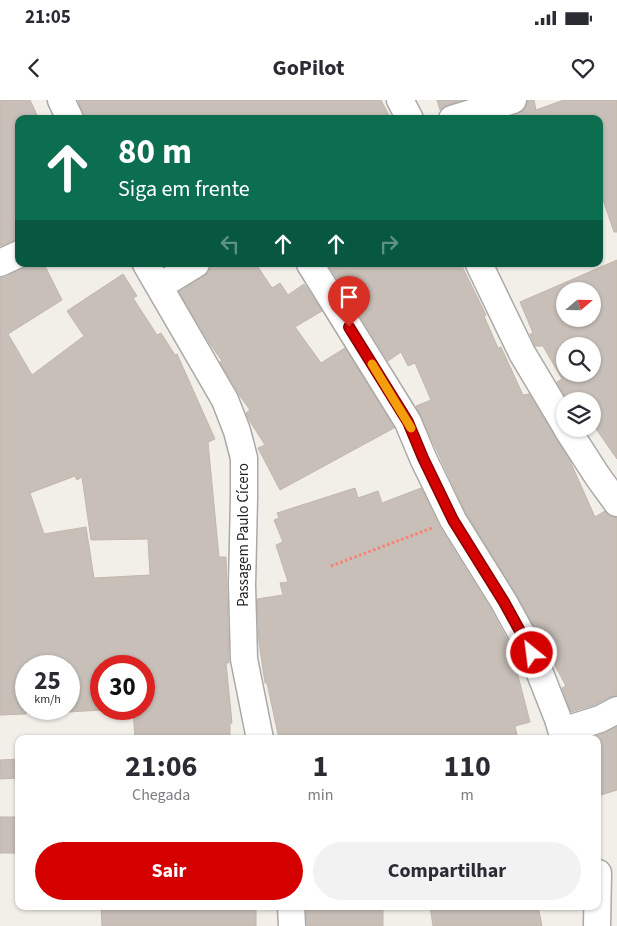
<!DOCTYPE html>
<html lang="pt">
<meta charset="utf-8">
<style>
:root{--surface:#fff;--page:#f2f2f3;--text:#2b2b33;--muted:#7c7c81;--accent:#d40000}
body{margin:0;font-family:"Source Sans 3",sans-serif;background:var(--page);color:var(--text);height:100vh;display:flex;flex-direction:column;font-size:19px;white-space:nowrap}
*{box-sizing:border-box;margin:0}
p{font-size:16px;color:var(--muted)}
.icon{flex:none;width:28px;height:28px;fill:none;stroke:currentColor;stroke-width:2;stroke-linecap:round;stroke-linejoin:round}
.map{position:relative;flex:1;overflow:hidden}
.drawer{position:absolute;left:15px;top:635px;width:586px;height:175px;display:flex;flex-direction:column;background:var(--surface);border-radius:10px;box-shadow:0 1px 4px #0004}
.drawer>*{flex:none}
.banner{position:absolute;left:15px;top:15px;width:588px;height:152px;border-radius:10px;box-shadow:0 1px 4px #0004;background:#0b6e4f;color:#fff;overflow:hidden}
.needle{width:32px;rotate:70deg}
.buttons{position:absolute;left:556px;top:182px;display:grid;gap:10px}
.buttons a{display:grid;place-items:center;width:45px;height:45px;border-radius:50%;background:var(--surface);box-shadow:0 1px 4px #0004;font-size:25px}
.speed{position:absolute;left:15px;top:555px;display:flex;gap:10px;font-size:25px;font-weight:700;text-align:center}
.speed>*{display:grid;place-content:center;width:65px;height:65px;border-radius:50%;background:var(--surface);box-shadow:0 1px 4px #0004;line-height:1}
.speed small{font-size:12px;font-weight:400}
.speed .limit{border:8px solid #d22;background:#fff;color:#111}
.pin{position:absolute;display:grid;place-items:center;width:42px;height:42px;color:#fff;margin:-51px -21px;border-radius:50% 50% 50% 0;rotate:-45deg;box-shadow:0 0 5px #0007}
.pin .icon{rotate:45deg}
.me{position:absolute;width:55px;margin:-28px;rotate:331deg;stroke-linejoin:round;filter:drop-shadow(0 0 4px #0008)}
.turn{display:flex;align-items:center;gap:18px;height:105px;padding:0 20px;font-size:22px}
.turn .icon{width:65px;height:65px;stroke-width:2.5}
.turn b{display:block;font-size:35px;line-height:42px}
.lanes{display:flex;align-items:center;height:48px;padding:0 20px;background:#0003;justify-content:center;gap:25px;direction:ltr}
.lanes .off{opacity:.35}
.eta{display:flex;justify-content:space-evenly;align-items:center;height:85px;text-align:center}
.eta b{font-size:30px;font-weight:700;line-height:35px}
.primary-button{display:flex;gap:10px;margin-top:auto;padding:10px 20px}
.primary-button a{flex:1;height:58px;border-radius:30px;background:var(--accent);color:#fff;font-size:20px;font-weight:700;line-height:58px;text-align:center}
.primary-button a+a{background:var(--page);color:var(--text)}
.status{display:flex;justify-content:space-between;align-items:center;height:35px;padding:0 25px;background:var(--surface);direction:ltr}
.status svg{height:14px;fill:currentColor}
header{display:flex;justify-content:space-between;align-items:center;height:65px;padding:0 20px;background:var(--surface);font-size:22px;font-weight:700}
.map>svg:first-child{display:block}
.building{fill:#c7bfb8;stroke:#c4b6ab;fill-rule:evenodd}
.lines{fill:none;stroke-linecap:round;stroke-linejoin:round}
.minor-casing{stroke:#a9a9a9;stroke-width:29}
.path{stroke:#fa8072;stroke-width:3;stroke-dasharray:2.5 2.5;stroke-linecap:butt}
.minor{stroke:#fff;stroke-width:26}
.route-casing{stroke:#8a0000;stroke-width:12}
.route{stroke:#d40000;stroke-width:9}
.slow{stroke:#f59e0b;stroke-width:9}
.labels{text-anchor:middle;dominant-baseline:central;stroke-width:4;stroke-linejoin:round;paint-order:stroke}
.street-label{font-size:15px;fill:#222;stroke:#fff}
</style>
<div class="status"><b>21:05</b><svg viewBox="0 0 49 12"><path d="M0 12V9h3v3zM5 12V6h3v6zM10 12V3h3v9zM15 12V0h3v12zM26 1h20v11H26zM47 4h2v5h-2z"/></svg></div>
<header><svg class="icon" aria-label="back" viewBox="0 0 24 24"><path d="M15 5l-7 7 7 7"/></svg>GoPilot<svg class="icon" aria-label="heart" viewBox="0 0 24 24"><path d="M12 20l-8-8c-3-5 5-10 8-4 3-6 11-1 8 4z"/></svg></header>
<div class="map">
<svg width="617" height="826" viewBox="0 0 617 826">
<rect width="100%" height="100%" fill="#f2efe9"/>
<g class="building">
<path d="M0,0H30L39,19H19V139L0,146Z"/>
<path d="M78,0H381L391,19H85Z"/>
<path d="M437,0H463L448,5L440,10Z"/>
<path d="M528,0H534L536,10L564,0H617V132H614L599,88V19H503L524,10Z"/>
<path d="M617,160V359L592,323V301H568L557,282L562,279L543,246H535L530,234L533,233L520,202ZM565,191H592V219H565ZM565,246H592V274H565Z"/>
<path d="M30,164H44L62,200L8,234L32,275L84,236L67,211L123,174L137,196L133,198L157,235L161,233L175,255L177,254L215,339L208,342L219,457H226L229,563H226L232,623H230V639H135L133,609H144V566H101V610L69,612V566H26V614L0,615V178L6,177ZM75,376L77,380L82,377L91,440L148,439L150,475L94,478L86,427L44,434L30,393Z"/>
<path d="M211,164H256L272,188L280,183L288,195L304,184L322,211L295,227L321,263L345,248L394,328L280,390L258,348L265,345L249,320L246,313L250,310L240,296L220,262L222,261L210,244L179,192L204,176L209,172Z"/>
<path d="M328,164H461L486,215L484,216L498,248L501,247L523,295L529,294L570,361L595,417L605,411L611,416L617,418V595L610,597L594,605L571,612L562,588L566,586L517,495L466,413L416,306L431,300L415,263L408,266L401,252L388,261Z"/>
<path d="M355,388L358,398L378,391L382,403L421,388L440,428L491,510L510,545L530,622L515,626L518,639H279L267,583H265L259,543L257,499L283,495L280,483L288,482L276,445L283,442L274,420L279,418L277,413Z"/>
<path d="M617,627V690L598,696V639H587L605,633Z"/>
<path d="M19,659V678L0,679V660Z"/>
<rect x="0" y="717" width="19" height="36"/>
<path d="M101,806H256V826H102Z"/>
<path d="M306,806H383V826H307Z"/>
<path d="M430,806H538L542,826H433Z"/>
</g>
<g class="lines">
<g class="minor-casing">
<g id="minor">
<path d="M61,0L70,19"/>
<path d="M400,0L410,19"/>
<path d="M452,19L513,0"/>
<path d="M0,163L19,154"/>
<path d="M146,164L225,300L237,331L244,358V398L242,485L244,559L260,639"/>
<path d="M310,164L408,322L423,358L453,420L504,502L532,553L558,619L564,639"/>
<path d="M479,164L522,253L565,325"/>
<path d="M160,186L196,164"/>
<path d="M567,329L598,377L617,403"/>
<path d="M562,631L600,619L617,610"/>
<path d="M291,806L292,826"/>
<path d="M597,826L598,773"/>
</g>
</g>
<path class="path" d="M331,466L432,428"/>
<use href="#minor" class="minor"/>
</g>
<g class="lines">
<g class="route-casing">
<path id="route" d="M349,227L408,322L423,358L453,420L504,502L532,553"/>
</g>
<use href="#route" class="route"/>
<path class="slow" d="M372,264L411,328"/>
</g>
<g class="labels">
<g class="street-label">
<text transform="translate(243 435) rotate(-90)">Passagem Paulo Cícero</text>
</g>
</g>
</svg>
<div class="buttons">
<a><svg class="needle" viewBox="-14 -14 28 28"><path d="M0-13l5 13h-10z" fill="#e53935"/><path d="M0 13l5-13h-10z" fill="#7c7c81"/></svg></a>
<a><svg class="icon" aria-label="search" viewBox="0 0 24 24"><circle cx="10" cy="10" r="6"/><path d="M15 15l6 6"/></svg></a>
<a><svg class="icon" aria-label="layers" viewBox="0 0 24 24"><path d="M12 4l9 5-9 5-9-5zM3 14l9 5 9-5"/></svg></a>
</div>
<div class="speed"><div>25<small>km/h</small></div><div class="limit">30</div></div>
<div class="pin" style="left:349px;top:227px;background:#d93025"><svg class="icon" aria-label="arrive" viewBox="0 0 24 24"><path d="M6 21V4h12l-3 4 3 4H6"/></svg></div>
<svg class="me" style="left:532px;top:553px" viewBox="-20 -20 40 40"><circle r="17" fill="#d40000" stroke="#fff" stroke-width="3"/><path d="M0-11L8 9 0 5-8 9z" fill="#fff"/></svg>
<div class="banner">
<div class="turn"><svg class="icon" aria-label="ahead" viewBox="0 0 24 24"><path d="M12 20V5M6 11l6-6 6 6"/></svg><div><b>80 m</b>Siga em frente</div></div>
<div class="lanes"><svg class="icon off" aria-label="left" viewBox="0 0 24 24"><path d="M17 20v-9H6M10 6l-5 5 5 5"/></svg><svg class="icon" aria-label="ahead" viewBox="0 0 24 24"><path d="M12 20V5M6 11l6-6 6 6"/></svg><svg class="icon" aria-label="ahead" viewBox="0 0 24 24"><path d="M12 20V5M6 11l6-6 6 6"/></svg><svg class="icon off" aria-label="right" viewBox="0 0 24 24"><path d="M7 20v-9h11M14 6l5 5-5 5"/></svg></div>
</div>
<section class="drawer">
<div class="eta">
<div><b>21:06</b><p>Chegada</p></div>
<div><b>1</b><p>min</p></div>
<div><b>110</b><p>m</p></div>
</div>
<div class="primary-button"><a>Sair</a><a>Compartilhar</a></div>
</section>
</div>
